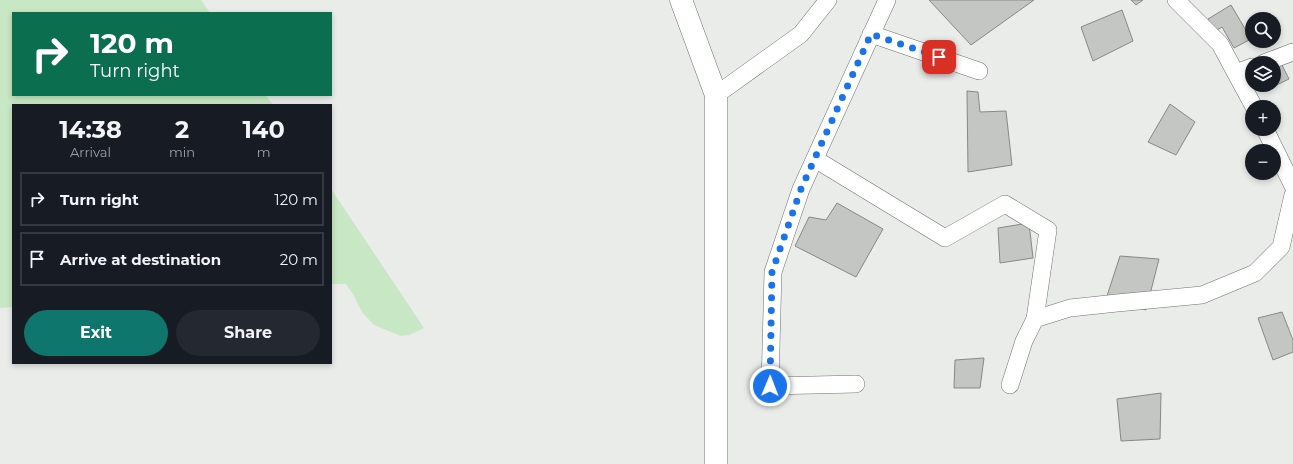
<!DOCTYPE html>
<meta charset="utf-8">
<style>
:root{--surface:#171b24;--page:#242831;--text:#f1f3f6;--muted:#9ea1a6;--line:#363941;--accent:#0f766e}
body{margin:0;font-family:Montserrat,sans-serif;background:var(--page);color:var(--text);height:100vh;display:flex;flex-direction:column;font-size:15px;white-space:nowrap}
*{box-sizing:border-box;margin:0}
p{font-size:13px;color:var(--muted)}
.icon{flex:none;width:22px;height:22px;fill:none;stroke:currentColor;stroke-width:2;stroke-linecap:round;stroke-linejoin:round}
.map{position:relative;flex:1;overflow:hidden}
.details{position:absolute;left:12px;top:104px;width:320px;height:260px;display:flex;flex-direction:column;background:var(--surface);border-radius:0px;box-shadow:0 2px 6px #0003}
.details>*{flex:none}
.hud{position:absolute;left:12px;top:12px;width:320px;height:84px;border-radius:0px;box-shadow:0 2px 6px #0003;background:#0b6e4f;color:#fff;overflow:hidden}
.fabs{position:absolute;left:1245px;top:12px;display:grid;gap:8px}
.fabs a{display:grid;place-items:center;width:36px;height:36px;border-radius:50%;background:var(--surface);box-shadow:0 2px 6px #0003;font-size:20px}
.pin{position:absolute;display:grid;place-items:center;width:34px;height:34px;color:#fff;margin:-17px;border-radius:8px;box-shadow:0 2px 6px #0006}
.me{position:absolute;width:44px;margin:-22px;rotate:1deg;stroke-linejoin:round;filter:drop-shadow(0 0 3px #0008)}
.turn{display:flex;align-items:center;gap:14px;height:84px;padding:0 12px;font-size:18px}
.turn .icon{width:52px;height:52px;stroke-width:2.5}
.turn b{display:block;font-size:28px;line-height:34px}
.eta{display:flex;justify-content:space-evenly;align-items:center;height:68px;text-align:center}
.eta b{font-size:24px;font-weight:700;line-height:28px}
.cta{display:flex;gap:8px;margin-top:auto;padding:8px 12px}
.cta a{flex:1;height:46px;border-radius:24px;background:var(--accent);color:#fff;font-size:16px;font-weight:700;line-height:46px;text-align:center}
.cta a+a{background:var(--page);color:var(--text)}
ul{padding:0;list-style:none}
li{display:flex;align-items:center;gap:12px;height:54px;margin:0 8px 6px;padding:0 4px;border:2px solid var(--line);border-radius:0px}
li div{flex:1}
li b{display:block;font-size:15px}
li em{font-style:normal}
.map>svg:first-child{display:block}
.green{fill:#c8e7c4}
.building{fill:#c3c6c3;stroke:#878987}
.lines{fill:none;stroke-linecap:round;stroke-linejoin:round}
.street-casing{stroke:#70726f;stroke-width:18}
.primary-casing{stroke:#70726f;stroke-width:23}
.street{stroke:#fff;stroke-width:17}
.primary{stroke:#fff;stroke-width:22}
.route{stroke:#1a73e8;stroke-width:7;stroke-dasharray:0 12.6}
</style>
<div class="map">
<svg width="1293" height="464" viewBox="0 0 1293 464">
<rect width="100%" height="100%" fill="#e9ece9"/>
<g class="green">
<path d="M0,0H201L210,13H13V95H266L273,105H13V307L0,308Z"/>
<path d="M331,189L424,328L409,335L401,336L374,325L362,312L354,296L346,284H331Z"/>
</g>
<g class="building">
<path d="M929,0H1034L971,45Z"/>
<path d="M1131,0H1143L1136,5Z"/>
<path d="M1231,5L1251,39L1234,48L1222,27L1214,32L1208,19Z"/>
<path d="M1122,10L1133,41L1093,61L1081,27Z"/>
<path d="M1280,61L1289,79L1264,91L1260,85H1274V63Z"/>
<path d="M967,91L978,92L980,112L1006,111L1012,165L968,172Z"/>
<path d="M1170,104L1195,122L1176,155L1148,142Z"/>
<path d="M837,203L883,229L856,277L795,246L809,217L826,220Z"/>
<path d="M1029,223L1033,258L1000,263L998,228Z"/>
<path d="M1120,256L1159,259L1146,310L1106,299Z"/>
<path d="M1282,312L1293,340V352L1273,360L1258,318Z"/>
<path d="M984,358L980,388H954L955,360Z"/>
<path d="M1161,393L1160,439L1121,441L1117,399Z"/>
</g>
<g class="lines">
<g class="street-casing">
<g id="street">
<path d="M1176,0L1220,44L1254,107"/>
<path d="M871,34L979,71"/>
<path d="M1264,63L1293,52"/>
<path d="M1236,73L1252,67"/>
<path d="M716,95L801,34L828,0"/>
<path d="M1265,129L1293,186"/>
<path d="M815,159L945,238L1005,204L1048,230L1035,319"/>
<path d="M856,384L770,386L773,272L801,189L887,0"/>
<path d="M1010,385L1024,341L1035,319L1070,308L1117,303L1202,295L1255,273L1281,247L1293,195"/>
</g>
</g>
<g class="primary-casing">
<path id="primary" d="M681,0L716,95V464"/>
</g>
<use href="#street" class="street"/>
<use href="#primary" class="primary"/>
</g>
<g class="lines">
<path class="route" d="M770,386L772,272L801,189L871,34L939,57"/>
</g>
</svg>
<div class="fabs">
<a><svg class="icon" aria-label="search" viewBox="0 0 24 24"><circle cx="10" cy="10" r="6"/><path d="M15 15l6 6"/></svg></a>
<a><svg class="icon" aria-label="layers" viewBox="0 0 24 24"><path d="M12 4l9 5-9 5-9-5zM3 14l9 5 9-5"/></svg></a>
<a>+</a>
<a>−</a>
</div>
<div class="pin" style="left:939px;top:57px;background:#d93025"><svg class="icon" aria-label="arrive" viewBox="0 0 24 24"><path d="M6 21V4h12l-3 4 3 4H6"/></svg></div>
<svg class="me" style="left:770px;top:386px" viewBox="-20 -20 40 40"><circle r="17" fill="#1a73e8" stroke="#fff" stroke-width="3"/><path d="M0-11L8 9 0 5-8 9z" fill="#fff"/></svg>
<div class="hud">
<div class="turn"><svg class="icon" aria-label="right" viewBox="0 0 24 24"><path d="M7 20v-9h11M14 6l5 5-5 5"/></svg><div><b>120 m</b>Turn right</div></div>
</div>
<section class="details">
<div class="eta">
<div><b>14:38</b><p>Arrival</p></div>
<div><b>2</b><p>min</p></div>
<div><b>140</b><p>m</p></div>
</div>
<ul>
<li><svg class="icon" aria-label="right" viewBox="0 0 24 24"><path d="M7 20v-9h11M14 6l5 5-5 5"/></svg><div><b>Turn right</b></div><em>120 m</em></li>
<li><svg class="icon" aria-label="arrive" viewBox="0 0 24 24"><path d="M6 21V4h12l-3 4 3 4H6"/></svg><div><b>Arrive at destination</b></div><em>20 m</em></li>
</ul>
<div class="cta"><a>Exit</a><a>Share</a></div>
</section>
</div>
